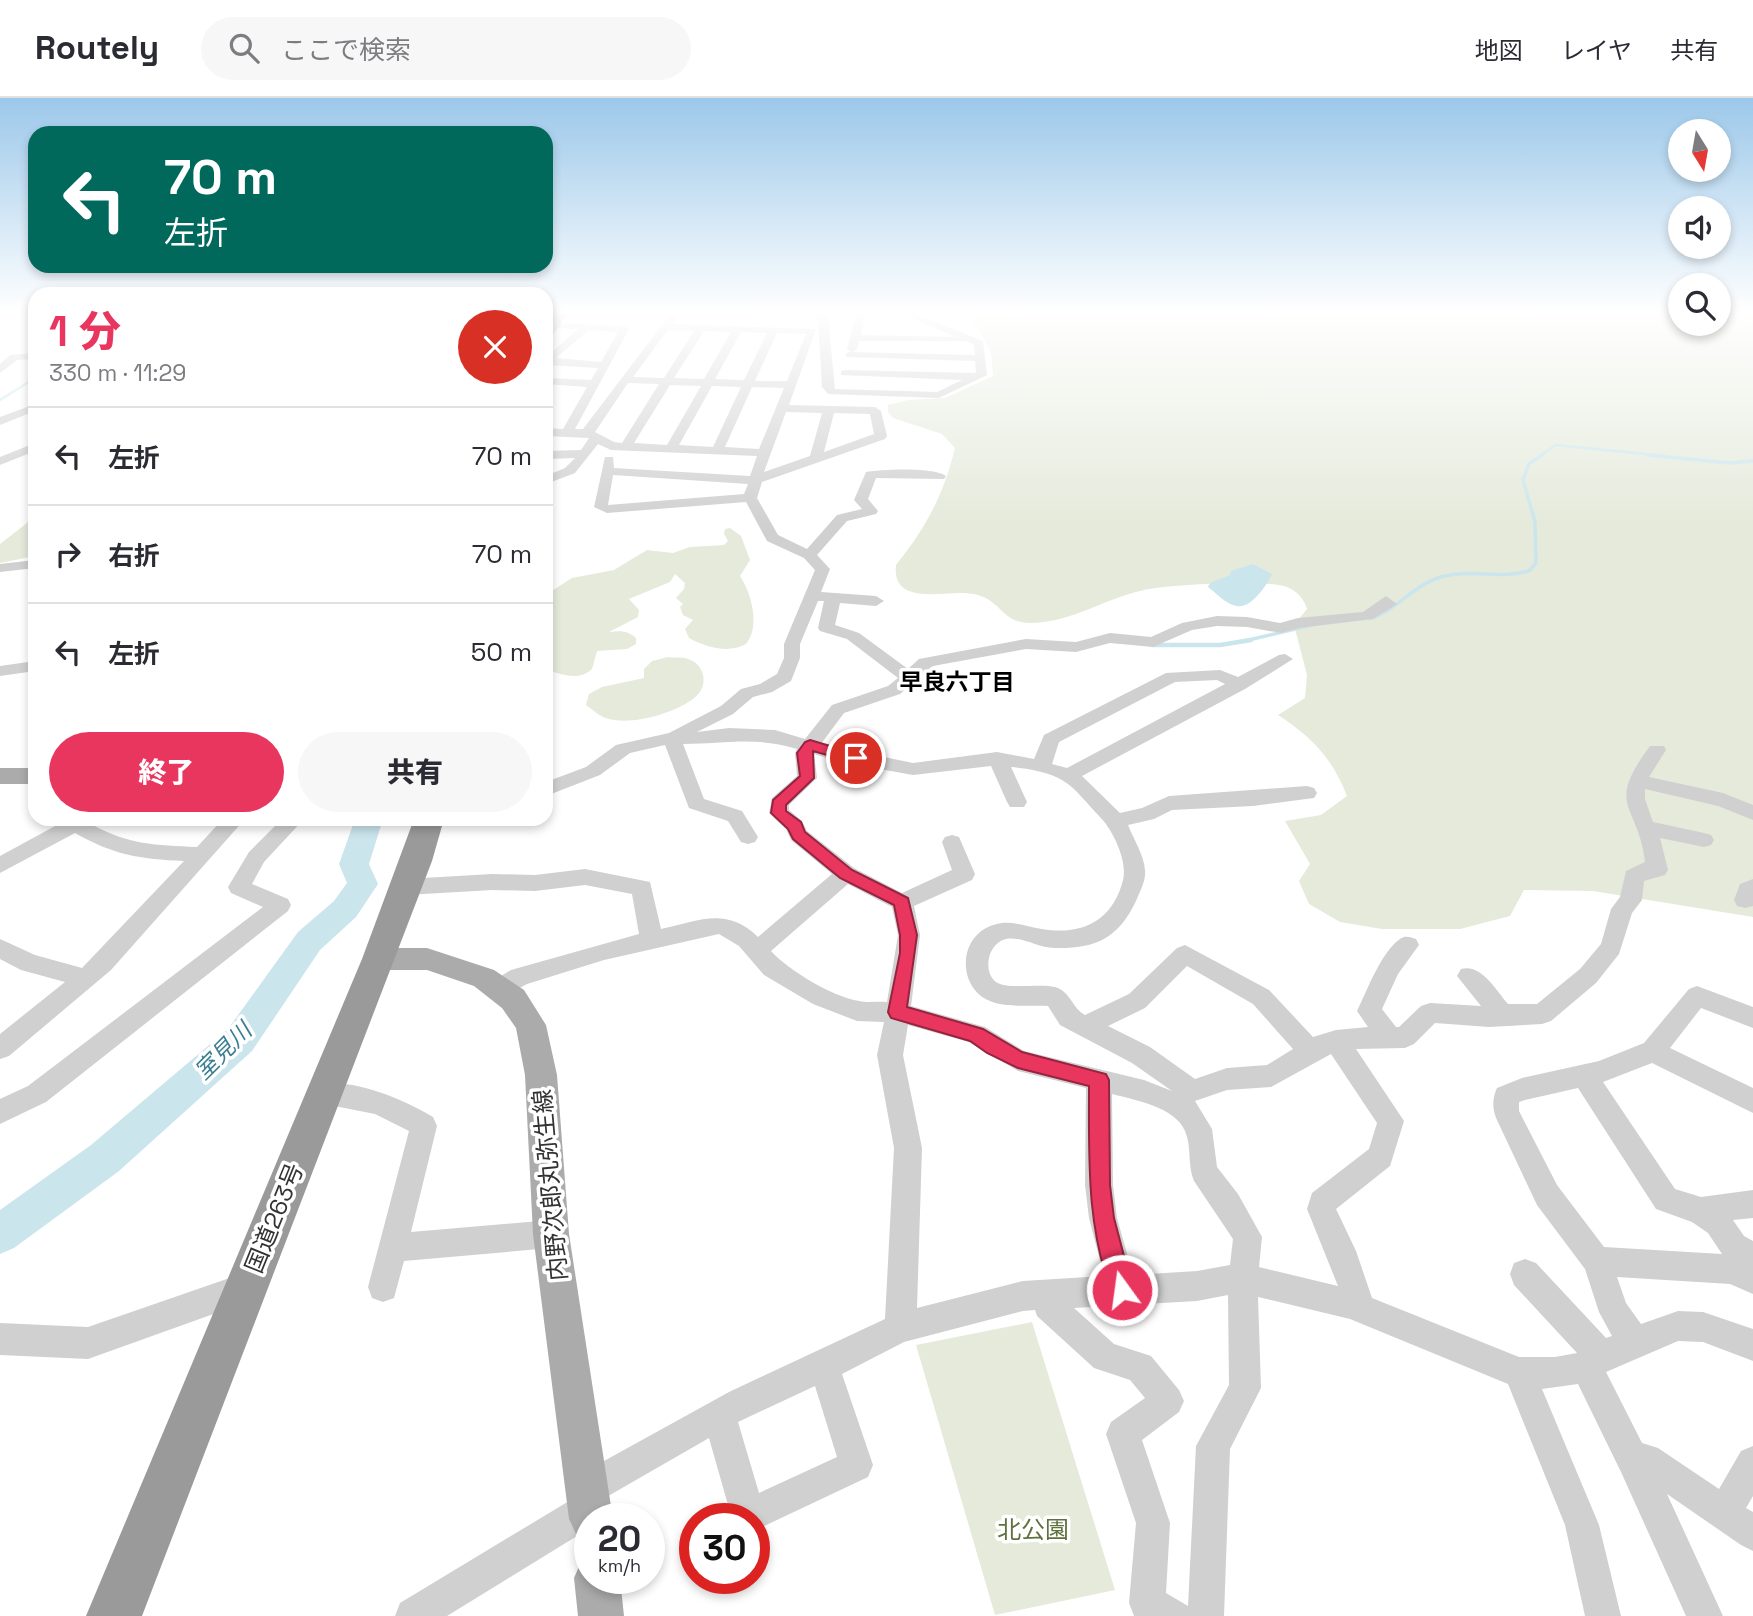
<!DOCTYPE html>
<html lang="ja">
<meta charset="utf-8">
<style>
:root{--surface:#fff;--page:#f7f7f7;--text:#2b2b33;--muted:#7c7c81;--line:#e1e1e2;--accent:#e9365f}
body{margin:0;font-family:"Space Grotesk","Noto Sans JP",sans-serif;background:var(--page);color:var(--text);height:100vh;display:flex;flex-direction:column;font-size:26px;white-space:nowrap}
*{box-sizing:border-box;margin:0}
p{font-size:23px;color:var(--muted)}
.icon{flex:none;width:38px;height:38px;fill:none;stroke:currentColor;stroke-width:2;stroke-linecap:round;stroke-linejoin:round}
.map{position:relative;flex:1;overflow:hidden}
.details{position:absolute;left:28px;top:189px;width:525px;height:539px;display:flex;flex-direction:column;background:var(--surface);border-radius:21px;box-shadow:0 4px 10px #0003}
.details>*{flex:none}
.top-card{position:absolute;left:28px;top:28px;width:525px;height:147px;border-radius:21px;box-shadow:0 4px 10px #0003;background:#00695c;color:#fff;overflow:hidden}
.needle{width:46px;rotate:169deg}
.tools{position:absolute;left:1668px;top:21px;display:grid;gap:14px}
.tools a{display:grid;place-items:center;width:63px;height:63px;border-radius:50%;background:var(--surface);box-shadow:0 4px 10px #0003;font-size:35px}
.speed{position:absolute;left:574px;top:1405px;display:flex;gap:14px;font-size:35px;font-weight:700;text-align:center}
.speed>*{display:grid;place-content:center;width:91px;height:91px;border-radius:50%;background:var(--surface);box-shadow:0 4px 10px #0003;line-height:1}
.speed small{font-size:18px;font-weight:400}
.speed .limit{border:10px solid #d22;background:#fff;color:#111}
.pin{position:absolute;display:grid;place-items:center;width:60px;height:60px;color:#fff;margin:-30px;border:4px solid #fff;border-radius:50%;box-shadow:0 2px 7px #0007}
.me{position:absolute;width:77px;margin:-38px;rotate:346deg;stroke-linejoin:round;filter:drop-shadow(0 0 5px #0008)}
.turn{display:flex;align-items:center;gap:24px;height:147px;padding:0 21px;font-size:32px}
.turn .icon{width:91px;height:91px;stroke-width:2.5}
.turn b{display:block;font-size:49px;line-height:60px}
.round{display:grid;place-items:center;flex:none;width:74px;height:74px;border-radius:37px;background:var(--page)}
.overview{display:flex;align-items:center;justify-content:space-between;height:119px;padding:0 21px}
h1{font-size:42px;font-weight:800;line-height:52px;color:var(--accent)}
.button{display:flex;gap:14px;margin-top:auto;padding:14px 21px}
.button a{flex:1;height:80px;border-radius:42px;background:var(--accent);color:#fff;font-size:28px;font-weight:800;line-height:80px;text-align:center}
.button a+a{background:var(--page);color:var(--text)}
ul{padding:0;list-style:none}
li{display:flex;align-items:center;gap:21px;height:98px;padding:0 21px;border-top:2px solid var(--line)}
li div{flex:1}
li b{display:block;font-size:26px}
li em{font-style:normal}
header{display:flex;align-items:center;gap:42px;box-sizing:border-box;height:98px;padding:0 35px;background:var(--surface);border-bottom:2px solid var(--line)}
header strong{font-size:33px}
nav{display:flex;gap:38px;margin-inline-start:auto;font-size:24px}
.search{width:490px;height:63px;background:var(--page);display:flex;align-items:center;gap:18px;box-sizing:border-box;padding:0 24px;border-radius:38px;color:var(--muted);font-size:26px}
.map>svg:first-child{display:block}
.green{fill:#e5eadb}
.water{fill:#cbe5ed}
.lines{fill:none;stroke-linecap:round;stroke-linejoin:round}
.stream-far2{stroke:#cbe5ed;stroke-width:2.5}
.stream-far1{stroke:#cbe5ed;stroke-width:3.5}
.stream{stroke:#cbe5ed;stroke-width:4.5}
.river{fill:#cbe5ed;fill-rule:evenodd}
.minor{fill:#d0d0d0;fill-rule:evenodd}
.major{fill:#ababab;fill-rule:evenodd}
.highway{fill:#9a9a9a;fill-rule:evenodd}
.route{fill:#e9365f;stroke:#97233e;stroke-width:2}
.labels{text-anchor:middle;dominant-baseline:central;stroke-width:7;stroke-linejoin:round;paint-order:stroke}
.neighbourhood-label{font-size:23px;font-weight:bold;fill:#000;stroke:#fff}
.water-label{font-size:23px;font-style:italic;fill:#3b7e92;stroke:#fff}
.near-street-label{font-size:24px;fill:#333;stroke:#fff}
.near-park-label{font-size:24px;fill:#5e713e;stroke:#fff}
</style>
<header>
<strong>Routely</strong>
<div class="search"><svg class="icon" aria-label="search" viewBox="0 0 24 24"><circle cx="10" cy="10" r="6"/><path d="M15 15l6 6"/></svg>ここで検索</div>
<nav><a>地図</a><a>レイヤ</a><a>共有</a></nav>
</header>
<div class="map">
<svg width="1753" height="1518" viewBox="0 0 1753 1518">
<rect width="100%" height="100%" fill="#fff"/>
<g class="green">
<path d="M969,216H1680V226H1718L1719,216H1753V819L1593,793L1524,792L1510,818L1460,831H1382L1340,824L1309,806L1299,783L1310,766L1285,723L1321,717L1347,698C1332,660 1312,639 1278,617L1305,600L1307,577L1294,527L1307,511C1304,501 1297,493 1287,489C1267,481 1167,487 1144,492C1105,500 1073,524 1032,525C1003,526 1002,504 978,497C956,491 930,501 909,493C897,488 895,478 896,467C927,428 943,398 955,350L942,336L893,320L888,314V307L909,302L945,300L993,278L991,254Z"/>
<path d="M35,397V458L0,465V446L27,425L35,410L31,400Z"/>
<path d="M730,430L741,438L750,462L740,478C751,495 761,528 746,546C728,556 706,549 689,540L685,531L693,522L683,517L680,509L683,506L676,500L684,491L685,485L675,476L670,484L629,501L639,512L638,519L609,534C619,533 627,532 636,540V546L627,551L597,553L592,571C580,582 565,578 551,573L549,564L553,557H546L547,496L572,480L614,472L647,452L673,455L690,449L724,447L728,443L724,436L725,431Z"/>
<path d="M668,559C673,560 680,559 685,560C706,565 710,589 693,601C672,616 633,627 609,621C600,619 593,612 586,607L589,596L602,589L644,580V571L652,563Z"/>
<path d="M1032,1224L1115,1492L995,1517L916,1247Z"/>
</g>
<path class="water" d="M1253,466L1272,476C1267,487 1251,511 1237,508C1227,507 1216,495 1208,489L1210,485L1230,477L1231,473Z"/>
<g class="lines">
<g class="stream-far2">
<path d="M0,302L35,280"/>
<path d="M1540,358L1556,347L1665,358"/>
</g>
<g class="stream-far1">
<path d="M1648,357L1729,365L1753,363"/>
<path d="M1530,472L1536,465L1535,424L1523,382L1529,366L1542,357"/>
<path d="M1370,521C1395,513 1411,490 1435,481C1468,469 1500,482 1528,473"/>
<path d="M1240,544L1308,528"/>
</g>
<path class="stream" d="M1152,547H1220L1251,542"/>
<path class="river" d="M355,721H383L369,766L378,786L356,819L320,852L252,953L119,1073L14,1150L0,1156V1112L91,1047L228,931L298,834L334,803L347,785L339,766Z"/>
<g class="minor">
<path d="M812,216H824L828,219L835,291L937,294L962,282L841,277V273L845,272L976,275L975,263L846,259V255L851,254L847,251L856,216H866L861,237L955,239L904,216H916L983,243L987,277L939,300L828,296L822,289L818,220ZM859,243H966L974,247L975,257L853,254L857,251Z"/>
<path d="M672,217L677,220L672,226L816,231L789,307L875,309L881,313L887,338L885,341L762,384L757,400L778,437L807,451L837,417L862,411L854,402L866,374C882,371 934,369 946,378L944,381L876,380L868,401L878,413L876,416L847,423L817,457L830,471L821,494L876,498L884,503L876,508L840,505L835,527L859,535L908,571L919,561L1026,541L1076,544L1110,535L1151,539L1182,525L1217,518L1247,519L1280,525L1298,520L1363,514L1386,498L1397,506L1373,521L1299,530L1281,535L1247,529L1217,528L1192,532L1153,549L1110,545L1076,554L1026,551L933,568L900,596L844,615L821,646L913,665L997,654L1034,661L1044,637L1166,575L1220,572L1238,579L1279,557L1285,556L1293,561L1245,591L1082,678L1120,715L1142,710L1169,698L1307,688L1314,690L1317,695L1314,700L1253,708L1172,712L1154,721L1128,727C1134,742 1144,757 1145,772C1146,783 1140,793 1136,803C1118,841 1095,851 1054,850C1038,850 1022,838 1006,841C988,845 982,873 996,884C1007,892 1040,885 1055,889C1071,894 1072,910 1085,917L1129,896L1177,850L1185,847L1269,892L1313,939L1336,932L1368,929L1357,913C1367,893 1381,854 1400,841C1405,837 1411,839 1416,841L1419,847L1398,876L1382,911L1396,929H1399L1421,908L1430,905L1481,908L1457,878L1461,871C1481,865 1496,892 1508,906H1537L1580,871L1601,846L1611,811L1620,799L1626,773L1645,764C1638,704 1604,710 1650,648H1664L1666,652L1649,679L1723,695L1753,707V722L1718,708L1645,691V701L1653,724L1704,735L1711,737L1714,742L1711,747L1704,749L1660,740L1668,772L1665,777L1644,783L1642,802L1632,815L1619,856L1596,885L1551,923L1542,926L1489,929L1435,925L1414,946L1405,950L1356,951L1404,1023L1390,1068L1336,1111L1356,1153L1372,1200L1519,1259H1555L1577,1255L1514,1187L1510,1176L1514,1165L1525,1161L1536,1165L1606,1240L1612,1238L1599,1214L1585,1171L1537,1107L1497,1022C1492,1011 1492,1001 1497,990L1522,980L1599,963L1644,945L1689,891L1697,888L1753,909V930L1701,910L1670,950L1753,990V1015L1652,965L1603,984L1675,1091L1701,1099L1753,1092V1120L1733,1122L1744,1138L1753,1143V1196L1730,1186L1617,1179L1626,1205L1641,1226L1678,1213L1703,1214L1753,1231V1263L1703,1244L1678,1243L1606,1274L1642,1345L1658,1350L1719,1391L1741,1353L1753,1348V1398L1746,1410L1753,1414V1453L1741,1447L1667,1396L1723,1518H1686L1621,1374L1578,1286L1542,1291L1599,1427L1621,1518H1585L1565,1427L1508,1286L1350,1221L1258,1199L1261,1290L1230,1351L1224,1518H1134L1129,1505L1136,1425L1106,1336L1111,1324L1145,1300L1130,1282L1094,1270L1037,1218L1035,1212L1023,1213L904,1244L842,1276L873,1367L868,1379L760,1430L754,1433V1421H732L709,1340L603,1401L607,1410L603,1421H590V1430L447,1518H395L400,1505L574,1400L570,1391L575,1379L729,1294L885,1221L894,1050L877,957L884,924L857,923L813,906L764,877L739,848L719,836L604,862L527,886L501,900L493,897L489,890L493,883L511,872L639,836L632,796L585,787L535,793L492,792L406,797L398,795L395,789L398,783L406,781L492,776L535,777L585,771L650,784L661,831C699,823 726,808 758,839L832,776L791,742L786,731L769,715L772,700L797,678L795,655L797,651C755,638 726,646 683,646L704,701L742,713L758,739L755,744L748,746L741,744L728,723L689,710L665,647L630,655L600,677L546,698V684L586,669L616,647L669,635L721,608L741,591L760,586L777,576L784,560V546L815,472L804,460L767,443L746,404L607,415L594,409L605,359H613L614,370L750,378L757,358L611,352L598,346L575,375L546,386V378L565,370L575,360L546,361V353L581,352L589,340L546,338V330L563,331L587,289L546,286V280L591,282L598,270L546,267V259L578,231L554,230L551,229V225L624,228L629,231L575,331H583L669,218ZM589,232L618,234L601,264L556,260ZM668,232L694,233L664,280L633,279ZM704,233L731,234L704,281L674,280ZM741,234L767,235L744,282L715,281ZM777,235L806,236L787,283H755ZM628,285L659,286L622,345L614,344L595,334ZM670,287L701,288L667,347L634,345ZM712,288L741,289L713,349L679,347ZM752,289L784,290L759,351L725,349ZM786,314L822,315L810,358L764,374ZM834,315L870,316L874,336L824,354ZM613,377L748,386L744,396L608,407ZM818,503H824L818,530L820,533L847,541L898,580L888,588L832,607L805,641L775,632L729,630L697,634L733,616L753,599L772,594L791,583L800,560V546ZM1217,582L1225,586L1067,670L1052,666L1059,644L1175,584ZM814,656L840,664L913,677L991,668L1007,704L1010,709H1024L1027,704L1011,669C1026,670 1049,674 1062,682C1076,690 1089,708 1100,719C1113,732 1128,764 1123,782C1113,822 1083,838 1042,831C1021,828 1007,819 986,830C957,846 960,891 990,903C1006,910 1030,907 1048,908L1060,927L1132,965L1172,993L1144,982L1024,953L985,929L911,908L920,837L914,808L972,782L975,776L959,739L952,737L945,739L942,744L952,772L902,795L854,770L807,733L802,723L789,712V707L817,680ZM848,786L892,809L898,837L887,904C878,903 868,905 859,903C833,899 788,872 771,853ZM1187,868L1253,906L1293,951L1267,967L1227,970L1195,981L1150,949L1108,928L1145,910ZM908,927L969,944L1018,973L1086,990L1085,1087L1089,1120L1104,1178L1023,1183L917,1210L922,1050L903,957ZM1331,956L1377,1025L1369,1051L1312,1095L1307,1111L1338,1188L1259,1169L1262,1139L1238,1096L1217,1069L1212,1031L1195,1003L1227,992L1271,989ZM1578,990L1656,1111L1692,1124L1708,1135L1722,1156L1604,1149L1557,1087L1519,1013V1004L1525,1002ZM1112,996C1135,1002 1175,1009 1185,1033C1192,1049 1187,1067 1194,1083L1233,1141L1230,1167L1197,1173L1133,1177L1117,1120L1113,1087ZM1228,1197L1229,1287L1196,1348L1188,1508L1166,1495L1170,1425L1142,1342L1179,1314L1184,1303L1179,1292L1151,1258L1114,1246L1074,1210L1197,1203ZM815,1288L837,1359L759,1395L738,1324Z"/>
<path d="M35,255V261L17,262L0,275V266L10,257Z"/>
<path d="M35,306V313L0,327V319Z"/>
<path d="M35,345V353L0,367V359Z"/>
<path d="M35,462V470L0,474V466Z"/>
<path d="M35,563V573L0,578V568Z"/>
<path d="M68,721H94L91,726C129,747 155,747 197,749L223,721H245L111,872L9,958L0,961V936L65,884L21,872L0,861V841L35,857L82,870L184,763C139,761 114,757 75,735L0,775V758Z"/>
<path d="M282,721H304L264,764L252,786L288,801L291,807L288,813L46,1004L0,1026V1001L28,988L263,809L231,795L228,789L249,754Z"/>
<path d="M1753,781V808L1745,810L1737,808L1734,802L1740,786Z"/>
<path d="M323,984C363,985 399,999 433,1019L437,1028L411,1134L551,1122L561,1126L565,1136L561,1146L551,1150L404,1163L394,1200L383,1204L372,1200L368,1189L409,1033L375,1016L314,1004L310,996L314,988Z"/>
<path d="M247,1174L258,1178L262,1189L258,1200L88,1261L0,1257V1225L88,1229Z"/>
</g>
<g class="major">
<rect x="0" y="670" width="35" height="16"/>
<path d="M379,850H427L494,872L524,892L546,927L557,977L569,1136L613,1421H590V1442L576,1436L569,1421L533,1136L525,977L516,930L502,910L474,888L427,872H379L369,869L365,861L369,853Z"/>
<path d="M590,1460V1480H620L624,1518H578L574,1480L581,1464Z"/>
</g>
<g class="highway">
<path d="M554,216H568L551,239L546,241V226Z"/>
<path d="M414,721H444L432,763L142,1518H86L362,861Z"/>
</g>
</g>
<linearGradient id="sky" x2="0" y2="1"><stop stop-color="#9cc8ea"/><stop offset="0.5" stop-color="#fff"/><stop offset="1" stop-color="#fff" stop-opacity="0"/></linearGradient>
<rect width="1753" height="428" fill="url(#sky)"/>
<path class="route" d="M810,642L861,657L863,660L856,665L813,653L814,680L786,707V713L801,724L805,734L852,772L908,800L917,837L907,909L983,931L1022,954L1106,976L1109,982L1110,1087L1114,1120L1133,1192L1130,1200L1122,1203L1114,1200C1086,1132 1089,1060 1089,988L1018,970L987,955L970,943L891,920L888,914L900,855V837L894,807L840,780L793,741L788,731L771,715L773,702L800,678L797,655L805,644Z"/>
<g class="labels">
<g class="neighbourhood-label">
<text x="957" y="584">早良六丁目</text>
</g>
<g class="water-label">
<text transform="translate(223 953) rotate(-45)">室見川</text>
</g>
<g class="near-street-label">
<text transform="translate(550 1087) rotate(-95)">内野次郎丸弥生線</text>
<text transform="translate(274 1120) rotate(-68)">国道263号</text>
</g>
<g class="near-park-label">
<text x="1033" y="1431">北公園</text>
</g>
</g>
</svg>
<div class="tools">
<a><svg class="needle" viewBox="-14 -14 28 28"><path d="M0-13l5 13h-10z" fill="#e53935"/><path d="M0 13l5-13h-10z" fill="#7c7c81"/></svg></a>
<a><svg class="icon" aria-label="sound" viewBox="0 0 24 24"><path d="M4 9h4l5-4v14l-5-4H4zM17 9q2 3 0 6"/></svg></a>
<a><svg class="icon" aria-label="search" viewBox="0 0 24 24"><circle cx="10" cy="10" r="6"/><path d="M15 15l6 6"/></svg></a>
</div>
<div class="speed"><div>20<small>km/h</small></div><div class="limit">30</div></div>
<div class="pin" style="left:856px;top:660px;background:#d93025"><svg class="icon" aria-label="arrive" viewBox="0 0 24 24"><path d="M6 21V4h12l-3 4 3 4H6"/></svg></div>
<svg class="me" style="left:1122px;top:1192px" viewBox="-20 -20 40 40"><circle r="17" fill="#e9365f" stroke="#fff" stroke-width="3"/><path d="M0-11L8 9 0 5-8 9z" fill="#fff"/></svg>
<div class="top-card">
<div class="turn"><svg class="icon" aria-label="left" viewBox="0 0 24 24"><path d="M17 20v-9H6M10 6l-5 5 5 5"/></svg><div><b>70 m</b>左折</div></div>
</div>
<section class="details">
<div class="overview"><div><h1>1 分</h1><p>330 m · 11:29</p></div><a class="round" style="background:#d93025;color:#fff"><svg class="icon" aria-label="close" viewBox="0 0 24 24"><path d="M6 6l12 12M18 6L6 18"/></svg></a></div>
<ul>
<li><svg class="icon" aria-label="left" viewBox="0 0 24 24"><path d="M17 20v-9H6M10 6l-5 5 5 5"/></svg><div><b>左折</b></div><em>70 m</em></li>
<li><svg class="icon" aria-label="right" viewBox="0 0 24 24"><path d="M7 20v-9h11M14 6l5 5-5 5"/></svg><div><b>右折</b></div><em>70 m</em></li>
<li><svg class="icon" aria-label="left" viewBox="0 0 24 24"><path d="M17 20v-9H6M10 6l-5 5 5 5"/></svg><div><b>左折</b></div><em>50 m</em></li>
</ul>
<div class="button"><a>終了</a><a>共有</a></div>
</section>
</div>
